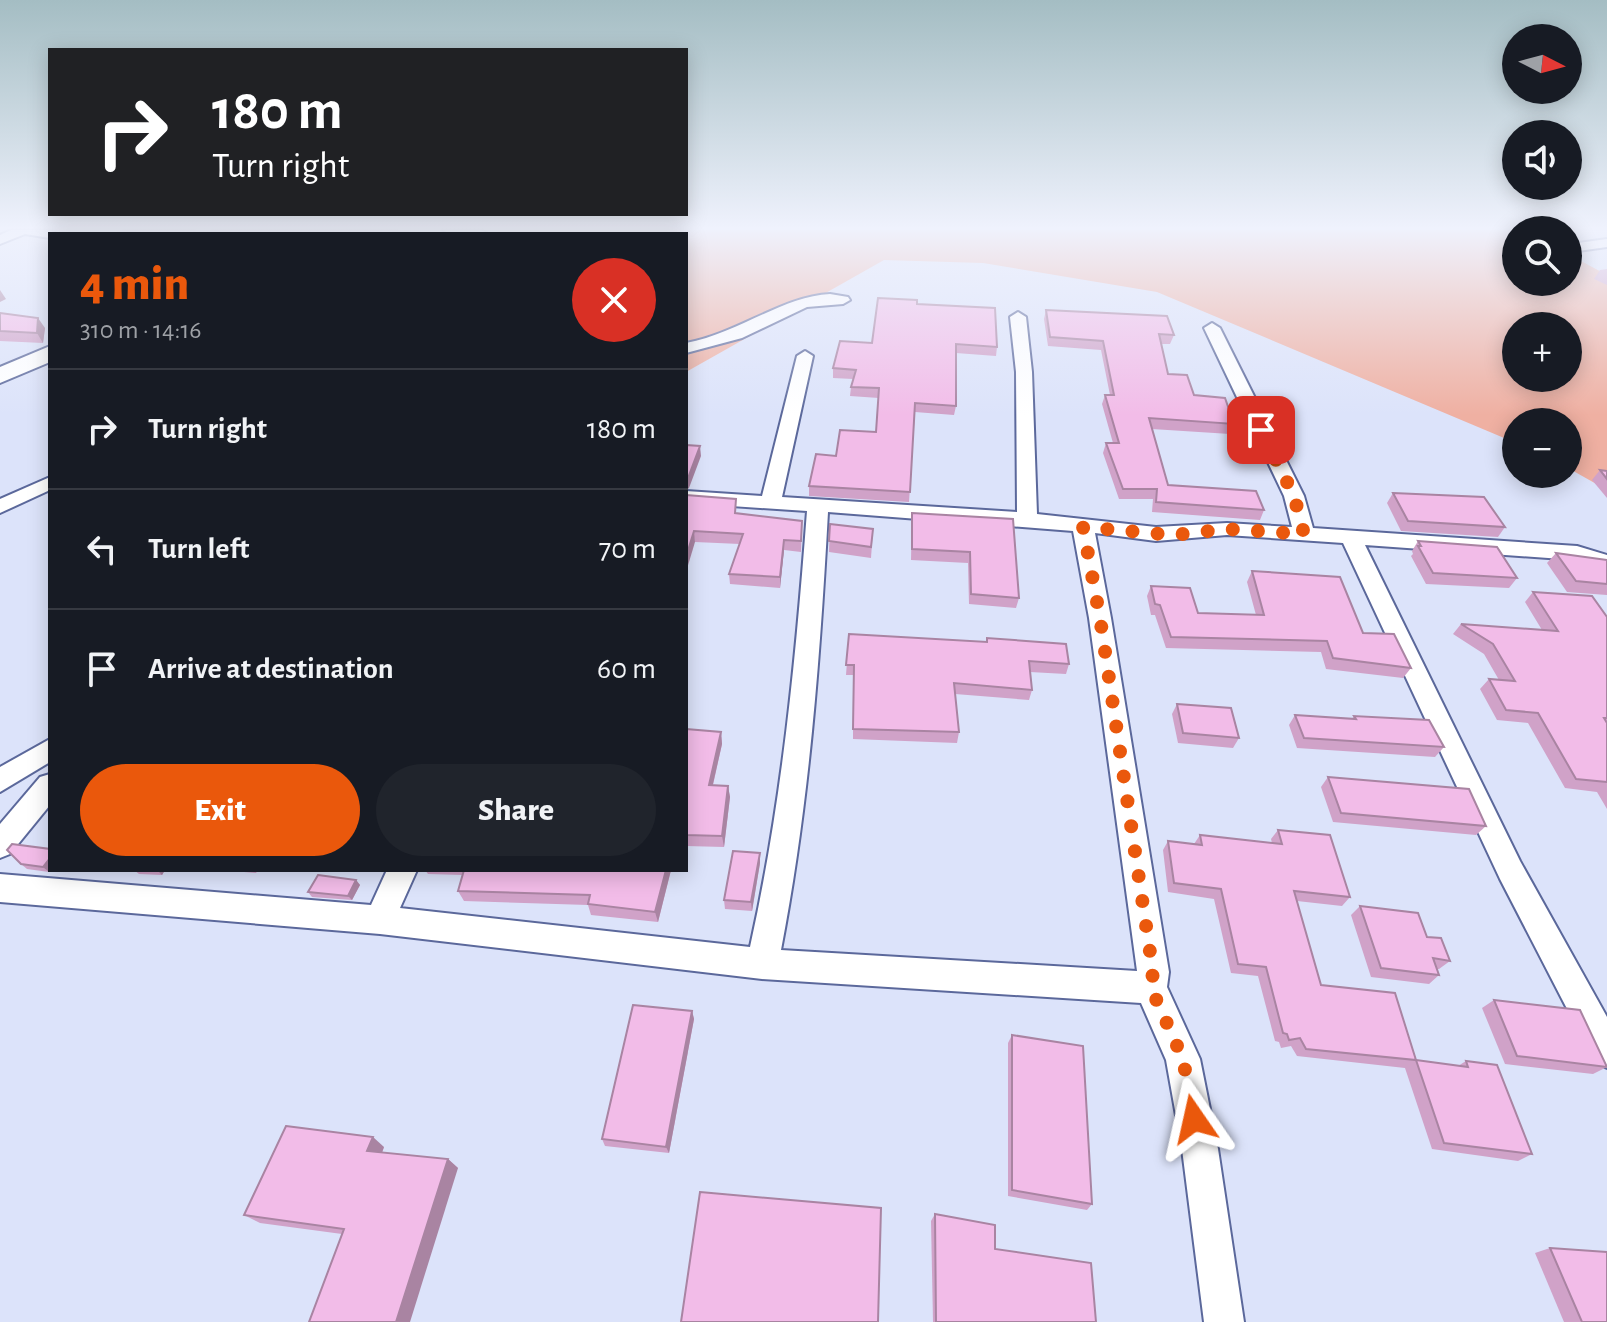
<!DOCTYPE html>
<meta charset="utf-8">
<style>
:root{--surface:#171b24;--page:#20242c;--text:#f1f3f6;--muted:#9ea1a6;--line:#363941;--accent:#ea580c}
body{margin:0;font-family:"Alegreya Sans",sans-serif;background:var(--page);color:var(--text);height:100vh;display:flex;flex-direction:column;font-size:30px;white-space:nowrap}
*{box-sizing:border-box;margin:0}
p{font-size:26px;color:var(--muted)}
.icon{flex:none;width:44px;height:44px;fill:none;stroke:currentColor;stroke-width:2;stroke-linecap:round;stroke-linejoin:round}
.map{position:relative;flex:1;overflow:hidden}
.side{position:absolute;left:48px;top:232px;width:640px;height:640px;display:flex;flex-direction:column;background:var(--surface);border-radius:0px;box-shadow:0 4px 20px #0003}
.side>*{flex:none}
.guide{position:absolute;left:48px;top:48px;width:640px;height:168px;border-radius:0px;box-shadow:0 4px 20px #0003;background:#202124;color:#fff;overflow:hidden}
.needle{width:52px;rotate:96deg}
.controls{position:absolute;left:1502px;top:24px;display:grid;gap:16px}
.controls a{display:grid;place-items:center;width:80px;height:80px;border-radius:50%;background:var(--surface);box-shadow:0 4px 20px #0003;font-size:40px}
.pin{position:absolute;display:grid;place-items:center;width:68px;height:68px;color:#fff;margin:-34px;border-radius:16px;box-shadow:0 4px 12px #0006}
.me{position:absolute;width:88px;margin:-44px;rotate:349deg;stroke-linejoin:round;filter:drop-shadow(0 0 6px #0008)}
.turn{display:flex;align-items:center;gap:28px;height:168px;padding:0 32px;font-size:36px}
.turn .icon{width:104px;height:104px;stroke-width:2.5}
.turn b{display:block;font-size:56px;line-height:68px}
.round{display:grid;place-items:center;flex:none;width:84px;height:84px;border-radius:42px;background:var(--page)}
.overview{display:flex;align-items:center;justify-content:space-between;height:136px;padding:0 32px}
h1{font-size:48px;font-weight:800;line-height:60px;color:var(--accent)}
.button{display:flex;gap:16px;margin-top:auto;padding:16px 32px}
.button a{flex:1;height:92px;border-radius:48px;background:var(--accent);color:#fff;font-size:32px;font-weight:800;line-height:92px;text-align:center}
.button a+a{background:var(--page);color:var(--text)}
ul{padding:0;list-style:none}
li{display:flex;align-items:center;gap:24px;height:120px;padding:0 32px;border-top:2px solid var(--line)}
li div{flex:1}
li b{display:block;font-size:30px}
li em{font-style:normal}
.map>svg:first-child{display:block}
.green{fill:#efb0a2;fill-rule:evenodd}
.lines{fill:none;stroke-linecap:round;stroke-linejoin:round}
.street-casing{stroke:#5b689b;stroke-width:4}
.secondary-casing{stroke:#5b689b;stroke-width:4}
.street{fill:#fff;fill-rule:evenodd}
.secondary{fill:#fff;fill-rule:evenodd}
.wall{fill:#d0a2c8}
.shaded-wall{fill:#a984a2}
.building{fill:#f2bce8;stroke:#a984a2;stroke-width:2}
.route{stroke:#ea580c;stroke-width:14;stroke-dasharray:0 25.2}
</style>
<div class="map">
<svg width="1607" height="1322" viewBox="0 0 1607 1322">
<rect width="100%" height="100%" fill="#dce3fa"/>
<path class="green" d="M499,230H1516V282H1568V254L1607,275V490L1568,468V422H1516V443L1157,292L983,263L884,260L686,372V234H494ZM1516,326H1568V378H1516Z"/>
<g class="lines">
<g class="street-casing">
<g id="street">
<path d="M11,230H50L57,234H50V238L25,234L0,244V235Z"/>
<path d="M443,230H481L488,234H451Z"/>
<path d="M1607,239V247L1578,251L1571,247L1578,243Z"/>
<path d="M830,294L848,297L850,300L843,304L807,307L742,338L686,353V343C737,334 783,296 830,294Z"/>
<path d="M1018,312L1026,317L1032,372L1037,514L1156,527L1227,523L1292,527L1284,496L1204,328L1212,323L1220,328L1304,496L1313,528L1577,546L1607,555V569L1576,560L1365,545L1520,861L1607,1017V1068L1595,1063L1500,879L1343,543L1227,535L1156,541L1095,533L1111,618L1169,972L1167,987L1200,1059L1218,1149L1244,1322H1204L1182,1149L1166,1060L1141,1003L762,979L380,934L0,902V874L371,905L387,870H417L400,908L750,947C782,803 796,658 807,511L686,503V491L762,496L797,356L805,351L813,356L782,497L1017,512L1016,372L1010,317ZM828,512L1073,531L1089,618L1137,971L781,950C809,805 820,659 828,512Z"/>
<path d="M50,477V490L0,513V499Z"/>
<path d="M50,739V762L0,792V767Z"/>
<path d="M50,774V805L10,854L0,858V824L40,777Z"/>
</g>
</g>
<g class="secondary-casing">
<path id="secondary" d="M50,346V362L0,383V367Z"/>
</g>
<use href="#street" class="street"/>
<use href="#secondary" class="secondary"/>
</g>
<g class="wall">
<path d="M116,230H411L405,234H118Z"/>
<path d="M1607,269V285L1594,279L1600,270Z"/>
<path d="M917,304L997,347L996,356L956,353V406L954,415L915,412L909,502L809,496V486L836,456L876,432L879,398L850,396L851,387L853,379L833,378V368L872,343Z"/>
<path d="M1046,310L1174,335L1170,344H1161L1168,374L1194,395L1234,424L1230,434L1152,429L1168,485L1264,510L1260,520L1152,512L1153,499H1119L1103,453L1106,443H1113L1102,404L1105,395H1110L1101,350L1048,346L1044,319Z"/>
<path d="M0,313L45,328L43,343L0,341Z"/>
<path d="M1600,470L1607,471V498L1592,480Z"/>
<path d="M1393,493L1505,527L1498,537L1401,531L1387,503Z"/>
<path d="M686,495L736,499V513L802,521L801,552L784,550L780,588L730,584L729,574L740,544L695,542Z"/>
<path d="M912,513L1013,519L1019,598L1016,608L969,604L968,563L911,560Z"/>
<path d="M830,524L873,529L871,558L829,552Z"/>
<path d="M1418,541L1517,578L1509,588L1426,584L1411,556L1413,554L1412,551Z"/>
<path d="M1556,553L1607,560V595L1567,592L1547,563Z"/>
<path d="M1252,571L1363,633L1411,668L1403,678L1326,669L1321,652L1166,648L1155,615H1151L1147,596L1151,586L1198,613L1256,615L1247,582Z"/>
<path d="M1533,592L1607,617V809L1597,792L1565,788L1528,723L1497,720L1480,689L1489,679L1499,680L1484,654L1453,634L1461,624L1542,630L1525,602Z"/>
<path d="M849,634L986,642L987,638L1069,664L1066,674L1030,672L1032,690L1029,700L955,694L959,732L957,743L853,739V675H846Z"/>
<path d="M1177,704L1239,738L1233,748L1178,743L1172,714Z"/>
<path d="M1295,715L1352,719L1354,716L1444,747L1435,757L1297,748L1289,725Z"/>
<path d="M686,729L721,732L722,744L713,785L728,786L730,797L724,847L686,846Z"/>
<path d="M1328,777L1486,826L1476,835L1333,822L1321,787Z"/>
<path d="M1278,830L1350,897L1342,906L1297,901L1321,985L1416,1060L1458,1066L1466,1061L1532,1154L1518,1161L1432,1149L1405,1068L1297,1056L1291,1046L1281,1048L1279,1042L1275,1041L1258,976L1231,973L1214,899L1168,892L1163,850L1168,841L1194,844L1200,835L1272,843L1271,839Z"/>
<path d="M50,849V870L49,872L27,869L21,864Z"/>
<path d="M760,863L752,911L725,909L724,900Z"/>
<path d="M134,870H165L162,875L139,874Z"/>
<path d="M220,870H258L256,873Z"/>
<path d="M425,870H671L658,922L591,915L588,905L464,901L458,891L463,875L428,874Z"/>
<path d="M356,880L360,885L352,900L312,897L308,892Z"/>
<path d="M1360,906L1427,937L1450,961L1439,969H1437L1439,975L1429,984L1371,977L1351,915Z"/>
<path d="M1494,1000L1607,1067L1593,1074L1505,1064L1482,1008Z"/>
<path d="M692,1011L694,1019L669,1153L605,1146L602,1139Z"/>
<path d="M1012,1035L1092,1204L1087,1210L1008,1196V1043Z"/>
<path d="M384,1147L382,1153L448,1159L458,1168L342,1234L260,1223L244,1215Z"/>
<path d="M935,1214L995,1249L1096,1322H933L931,1221Z"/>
<path d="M1550,1248L1607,1322H1564L1535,1253Z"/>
</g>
<g class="shaded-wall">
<path d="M396,230H411L405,234H390Z"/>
<path d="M0,290L6,299L0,302Z"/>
<path d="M38,318L45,328L43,343L37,333Z"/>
<path d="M700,446L701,456L689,488L686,490V479Z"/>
<path d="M694,531L695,542L686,572V557Z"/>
<path d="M784,540V550L780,588V577Z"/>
<path d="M721,732L722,744L710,797L709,785Z"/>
<path d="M728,786L730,797L724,847L722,836Z"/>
<path d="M760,853V863L752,911L751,902Z"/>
<path d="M50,858V870L49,872L43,867Z"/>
<path d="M157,870H165L162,875Z"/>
<path d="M666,870H671L658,922L655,912Z"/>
<path d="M356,880L360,885L352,900L348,896Z"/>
<path d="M692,1011L694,1019L669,1153L666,1147Z"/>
<path d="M373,1137L384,1147L379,1160L367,1151Z"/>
<path d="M448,1159L458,1168L410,1322H396Z"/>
</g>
<g class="building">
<path d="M122,230H195L193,234H143Z"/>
<path d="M211,230H396L390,234H241Z"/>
<path d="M878,298L917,300V304L995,308L997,347L956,344V406L915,403L910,492L809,486L816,454L836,456L840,430L876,432L879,388L851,387L856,370L833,368L840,341L872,343Z"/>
<path d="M1046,310L1167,316L1174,335L1159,334L1168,374L1187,375L1194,395L1225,398L1234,424L1149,418L1168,485L1256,491L1264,510L1156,502L1157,489H1123L1106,443H1119L1105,395H1114L1103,341L1050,337Z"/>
<path d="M0,313L38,318L37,333L0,331Z"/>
<path d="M686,445L700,446L688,478L686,479Z"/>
<path d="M1600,470L1607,471V479Z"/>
<path d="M1393,493L1484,497L1505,527L1408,521Z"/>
<path d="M686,495L736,499L735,513L802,521L801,541L784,540L780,577L729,574L743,534L694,531L686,557Z"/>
<path d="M912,513L1013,519L1019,598L971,594L970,552L912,549Z"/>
<path d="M830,524L873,529L871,547L829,541Z"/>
<path d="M1418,541L1497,547L1517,578L1433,573L1418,546H1421Z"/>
<path d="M1556,553L1607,560V584L1576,581Z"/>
<path d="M1252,571L1340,577L1363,633L1394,634L1411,668L1333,658L1327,641L1171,637L1160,605L1155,604L1151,586L1190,588L1198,613L1264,615Z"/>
<path d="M1533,592L1592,596L1607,617V718H1604L1607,723V782L1576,779L1538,713L1506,710L1489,679L1515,681L1493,644L1461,624L1558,631Z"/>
<path d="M849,634L987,642V638L1066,644L1069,664L1029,661L1032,690L954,683L959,732L853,729L854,665H846Z"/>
<path d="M1177,704L1231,708L1239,738L1183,733Z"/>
<path d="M1295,715L1356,719L1354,716L1429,720L1444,747L1304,738Z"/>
<path d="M686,729L721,732L709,785L728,786L722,836L686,835Z"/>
<path d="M1328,777L1469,789L1486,826L1341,813Z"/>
<path d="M1278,830L1330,835L1350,897L1294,891L1321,985L1395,993L1416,1060L1306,1049L1300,1038L1289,1040L1287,1034L1283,1033L1266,967L1238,964L1221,889L1174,883L1168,841L1202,845L1200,835L1282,844Z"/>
<path d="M12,844L50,849V858L43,867L21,864L7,850Z"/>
<path d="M733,851L760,853L751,902L724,900Z"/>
<path d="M464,870H666L655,912L588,904L590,895L458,891Z"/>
<path d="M318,875L356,880L348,896L308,892Z"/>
<path d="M1360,906L1418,913L1427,937L1441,938L1450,961L1433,958L1439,975L1381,968Z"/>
<path d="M1494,1000L1580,1010L1607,1067L1517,1056Z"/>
<path d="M633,1005L692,1011L666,1147L602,1139Z"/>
<path d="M1012,1035L1083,1046L1092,1204L1012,1190Z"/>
<path d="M1416,1060L1468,1067L1466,1061L1497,1065L1532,1154L1444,1143Z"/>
<path d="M286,1126L373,1137L367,1151L448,1159L396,1322H309L344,1229L244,1215Z"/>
<path d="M700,1192L881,1208L878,1322H681Z"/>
<path d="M935,1214L995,1225V1249L1091,1263L1096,1322H936Z"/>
<path d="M1550,1248L1607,1252V1322H1582Z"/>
</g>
<linearGradient id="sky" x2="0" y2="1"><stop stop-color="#a4bdc3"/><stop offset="0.55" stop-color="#eff2fd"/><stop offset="1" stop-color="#eff2fd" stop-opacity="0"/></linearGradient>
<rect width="1607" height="415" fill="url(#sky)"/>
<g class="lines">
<path class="route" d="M1194,1119L1183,1059L1151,988L1153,972L1100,618L1083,527L1173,535L1227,529L1304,534L1294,496L1261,430"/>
</g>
</svg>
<div class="controls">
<a><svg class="needle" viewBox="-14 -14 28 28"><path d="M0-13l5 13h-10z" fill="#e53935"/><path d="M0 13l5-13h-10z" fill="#9ea1a6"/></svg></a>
<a><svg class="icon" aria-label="sound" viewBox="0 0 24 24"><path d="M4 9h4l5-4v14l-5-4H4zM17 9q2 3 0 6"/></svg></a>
<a><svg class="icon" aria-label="search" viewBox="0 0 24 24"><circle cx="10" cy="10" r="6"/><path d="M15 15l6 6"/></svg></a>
<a>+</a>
<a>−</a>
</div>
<div class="pin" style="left:1261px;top:430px;background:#d93025"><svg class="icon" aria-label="arrive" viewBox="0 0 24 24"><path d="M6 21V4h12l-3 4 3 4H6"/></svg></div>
<svg class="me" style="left:1194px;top:1119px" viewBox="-20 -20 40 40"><path d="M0-17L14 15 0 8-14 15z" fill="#ea580c" stroke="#fff" stroke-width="4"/></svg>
<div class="guide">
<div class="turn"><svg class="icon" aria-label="right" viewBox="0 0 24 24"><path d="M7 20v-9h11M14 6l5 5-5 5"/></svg><div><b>180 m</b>Turn right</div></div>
</div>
<section class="side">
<div class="overview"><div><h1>4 min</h1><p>310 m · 14:16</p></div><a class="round" style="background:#d93025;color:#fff"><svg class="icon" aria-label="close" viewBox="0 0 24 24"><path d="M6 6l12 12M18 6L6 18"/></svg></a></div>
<ul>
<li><svg class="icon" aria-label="right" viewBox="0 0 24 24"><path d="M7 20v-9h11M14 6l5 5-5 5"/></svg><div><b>Turn right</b></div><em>180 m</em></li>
<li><svg class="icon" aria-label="left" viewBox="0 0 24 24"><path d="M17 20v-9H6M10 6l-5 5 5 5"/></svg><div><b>Turn left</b></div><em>70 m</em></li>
<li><svg class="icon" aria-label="arrive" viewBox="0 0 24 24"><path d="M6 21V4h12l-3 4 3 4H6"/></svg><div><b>Arrive at destination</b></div><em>60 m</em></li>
</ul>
<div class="button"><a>Exit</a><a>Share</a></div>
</section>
</div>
